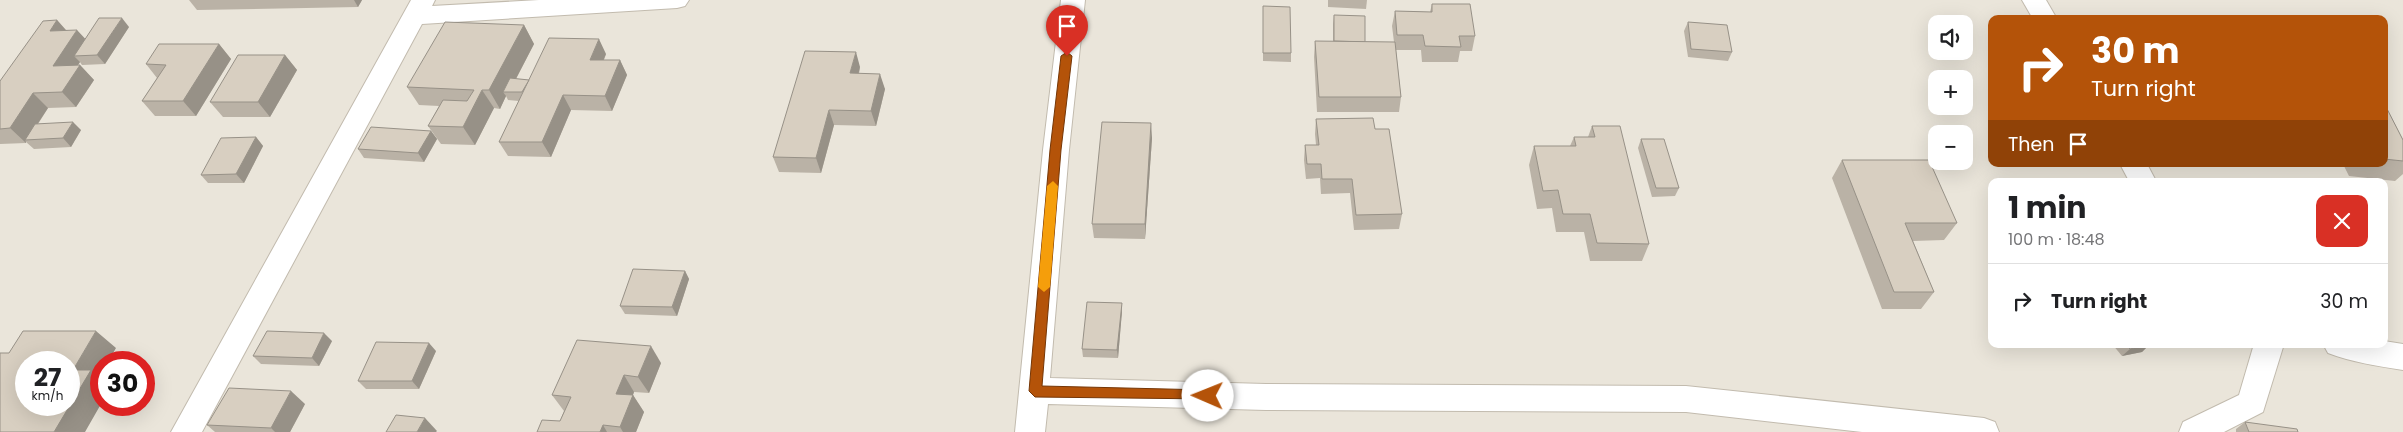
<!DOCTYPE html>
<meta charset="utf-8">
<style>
:root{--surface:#fff;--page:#f2f2f2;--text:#202124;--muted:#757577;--line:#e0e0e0}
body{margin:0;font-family:Poppins,sans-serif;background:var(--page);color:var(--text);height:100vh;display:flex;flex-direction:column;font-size:19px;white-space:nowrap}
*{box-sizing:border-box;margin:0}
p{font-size:16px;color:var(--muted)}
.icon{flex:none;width:28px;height:28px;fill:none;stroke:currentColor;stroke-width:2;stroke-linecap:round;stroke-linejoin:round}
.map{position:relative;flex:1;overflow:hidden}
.side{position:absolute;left:1988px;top:178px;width:400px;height:170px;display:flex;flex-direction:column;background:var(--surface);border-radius:10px;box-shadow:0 5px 20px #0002}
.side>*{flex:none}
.guide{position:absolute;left:1988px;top:15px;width:400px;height:152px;border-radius:10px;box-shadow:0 5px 20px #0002;background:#b45309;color:#fff;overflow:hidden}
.tools{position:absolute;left:1928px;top:15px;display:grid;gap:10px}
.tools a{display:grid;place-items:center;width:45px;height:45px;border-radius:10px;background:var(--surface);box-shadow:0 5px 20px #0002;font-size:25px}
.speed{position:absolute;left:15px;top:351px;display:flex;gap:10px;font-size:25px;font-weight:700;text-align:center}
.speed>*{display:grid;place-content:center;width:65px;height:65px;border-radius:50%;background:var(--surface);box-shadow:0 5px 20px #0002;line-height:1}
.speed small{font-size:12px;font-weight:400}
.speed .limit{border:8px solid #d22;background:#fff;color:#111}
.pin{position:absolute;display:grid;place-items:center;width:42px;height:42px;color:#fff;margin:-51px -21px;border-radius:50% 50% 50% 0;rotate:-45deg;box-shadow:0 0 5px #0007}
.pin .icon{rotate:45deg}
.me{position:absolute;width:55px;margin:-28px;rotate:271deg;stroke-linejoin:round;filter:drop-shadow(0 0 4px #0008)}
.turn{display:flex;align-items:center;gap:18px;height:105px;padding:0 20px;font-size:22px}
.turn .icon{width:65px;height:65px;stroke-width:2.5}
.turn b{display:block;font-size:35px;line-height:42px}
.then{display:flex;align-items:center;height:48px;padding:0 20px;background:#0003;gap:10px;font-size:19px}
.round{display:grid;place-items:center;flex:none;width:52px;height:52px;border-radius:10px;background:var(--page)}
.headline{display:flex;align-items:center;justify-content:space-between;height:85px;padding:0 20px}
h1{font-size:30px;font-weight:700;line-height:38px}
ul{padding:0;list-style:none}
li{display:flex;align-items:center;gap:15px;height:75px;padding:0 20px;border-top:1px solid var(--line)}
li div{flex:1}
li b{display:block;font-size:19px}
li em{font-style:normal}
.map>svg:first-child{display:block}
.residential{fill:#eae5da;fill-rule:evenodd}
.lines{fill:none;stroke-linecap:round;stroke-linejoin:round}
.street-casing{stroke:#c2bbae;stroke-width:2}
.street{fill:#fff;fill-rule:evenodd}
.wall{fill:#bab2a6}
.shaded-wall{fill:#979187}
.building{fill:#d8cfc1;stroke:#979187;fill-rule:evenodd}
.route{fill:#b45309;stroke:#753606}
.slow{fill:#f59e0b}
</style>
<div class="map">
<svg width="2403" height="432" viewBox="0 0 2403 432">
<rect width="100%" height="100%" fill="#f6f3ec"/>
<path class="residential" d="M0,0H2403V432H0ZM1991,19H2384V164H1991ZM1936,24H1964V51H1936ZM1936,79H1964V106H1936ZM1936,134H1964V161H1936ZM1991,181H2384V344H1991ZM26,362H69V405H26ZM101,362H144V405H101Z"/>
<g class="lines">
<g class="street-casing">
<g id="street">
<path d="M411,0H435L432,6L539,0H689L685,6L677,8L422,24L202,432H171Z"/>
<path d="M1061,0H1085L1069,150L1050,378L1266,384L1686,386L1984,418L1995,422L1999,432H1862L1686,412L1266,410L1048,404L1045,432H1015L1043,150Z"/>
<path d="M2022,0H2046L2057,19H2033Z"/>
<path d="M2120,164H2147L2156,181H2129Z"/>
<path d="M2384,341L2403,344V370C2377,366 2352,362 2328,353L2323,344H2384Z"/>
<path d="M2254,344H2284L2263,412L2224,432H2179L2183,422L2239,395Z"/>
</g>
</g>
<use href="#street" class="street"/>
</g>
<g class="wall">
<path d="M189,0H362L358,7L197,10Z"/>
<path d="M1328,0H1367L1366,9L1328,7Z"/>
<path d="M1432,4L1475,36L1472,51H1460L1458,62H1422L1421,50H1396L1401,97L1399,112H1317L1314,57L1315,41L1333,42V24L1334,15L1365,42H1394L1392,26L1395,11L1430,12Z"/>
<path d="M1263,6L1291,53V62L1263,61Z"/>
<path d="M57,20L66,30L85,39L129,27L105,64L82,65L80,62L78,65H80L94,80L76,107L48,108L38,124L81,130L71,147L34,149L26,142V143L0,144V81Z"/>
<path d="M1688,22L1732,52L1728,61L1688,57L1684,31Z"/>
<path d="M524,25L534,44L516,79L529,80L606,54L604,60H620L627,75L612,111L571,110L551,157L508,156L499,142L519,101L508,100L506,96L500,109L494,108L475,145L441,144L428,126L439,106L419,105L407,87Z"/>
<path d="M219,44L231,59L196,116H155L142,101L157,78L146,64Z"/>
<path d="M285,55L297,70L270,117H223L210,102Z"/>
<path d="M860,67L859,74L885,89L876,126L834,125L821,173L779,172L773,157Z"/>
<path d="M2384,103L2403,140V174L2395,181L2349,176L2343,164H2384Z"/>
<path d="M1316,119L1375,129L1402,214L1399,229L1354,230L1350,193L1321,194L1320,178L1306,179L1304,160L1305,145H1316L1315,134Z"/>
<path d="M1592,126L1649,244L1642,261H1590L1584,232H1556L1552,208L1537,209L1529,165L1534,146H1570L1574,137H1588Z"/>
<path d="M431,131L437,139L424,162L364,158L358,149Z"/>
<path d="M256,137L263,146L244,183H208L201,175Z"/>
<path d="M1152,138L1145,239L1094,238L1092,224Z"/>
<path d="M1641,139L1679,188L1675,196L1652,197L1638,148Z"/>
<path d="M1842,160L1957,223L1944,240L1913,241L1934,292L1921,309H1882L1832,178Z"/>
<path d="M685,271L689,279L677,316L625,314L620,306Z"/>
<path d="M1122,303V311L1118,358L1083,357L1082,349Z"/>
<path d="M332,341L319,366L261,364L253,356Z"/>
<path d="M2112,344H2150L2142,352L2122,356Z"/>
<path d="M2201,344H2239L2236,346L2204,348Z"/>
<path d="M436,351L419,389H366L358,381Z"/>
<path d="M661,363L649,393L634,392L633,395L644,412L636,432H537L560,421L564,411L552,395Z"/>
<path d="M305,404L290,432H215L207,425Z"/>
<path d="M2245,422L2298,432H2236V429Z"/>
</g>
<g class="shaded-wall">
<path d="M354,0H362L358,7Z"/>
<path d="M122,18L129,27L105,64L97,55Z"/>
<path d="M57,20L71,36L50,31Z"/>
<path d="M524,25L534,44L509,92H503L506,96L500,109L489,90Z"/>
<path d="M77,30L91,45L74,56L80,62L67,81L53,66Z"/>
<path d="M599,39L606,54L597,75L590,60Z"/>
<path d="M219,44L231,59L196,116L183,101Z"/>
<path d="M856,52L860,67L855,88L850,73Z"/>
<path d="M285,55L297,70L270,117L258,102Z"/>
<path d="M620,60L627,75L612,111L605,96Z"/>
<path d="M80,65L94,80L76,107L62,92Z"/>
<path d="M880,74L885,89L876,126L871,111Z"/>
<path d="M482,90L494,108L475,145L463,127Z"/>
<path d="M33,93L48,108L27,140H25L26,142V143L10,128Z"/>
<path d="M563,95L571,110L551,157L542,142Z"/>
<path d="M829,110L834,125L821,173L816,158Z"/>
<path d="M73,122L81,130L71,147L63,138Z"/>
<path d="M1151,123L1152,138L1145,239V224Z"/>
<path d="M431,131L437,139L424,162L418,153Z"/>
<path d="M256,137L263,146L244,183L236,174Z"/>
<path d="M685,271L689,279L677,316L672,307Z"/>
<path d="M1122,303V311L1118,358L1117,350Z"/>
<path d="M96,331L116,348L108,362H101V373L99,377L101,378V404L85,432H54L73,370Z"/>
<path d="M324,333L332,341L319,366L312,358Z"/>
<path d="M429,343L436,351L419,389L412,381Z"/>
<path d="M2150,344L2142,352L2122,356L2130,349Z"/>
<path d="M651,346L661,363L649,393L638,377Z"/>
<path d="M624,375L634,392L627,410L616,394Z"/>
<path d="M291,391L305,404L290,432H275L271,428Z"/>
<path d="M633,395L644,412L636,432H623L620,427Z"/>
<path d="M425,418L437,431L436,432H417Z"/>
<path d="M603,425L607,432H600Z"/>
</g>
<g class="building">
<path d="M1432,4H1470L1475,36H1459L1461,47L1425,46L1423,35H1397L1395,11L1432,12Z"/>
<path d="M1263,6L1290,7L1291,53H1263Z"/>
<path d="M1334,15L1365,16V42L1334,41Z"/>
<path d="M99,18H122L97,55L74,56Z"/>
<path d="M57,20L50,31L77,30L53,66L80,65L62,92L33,93L10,128L0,129V81L43,21Z"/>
<path d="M445,22L524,25L489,90H482L463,127L428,126L443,100L467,101L474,90L407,87Z"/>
<path d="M1688,22L1727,25L1732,52L1691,49Z"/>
<path d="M549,38L599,39L590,60H620L605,96L563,95L542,142H499Z"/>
<path d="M1315,41L1395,42L1401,97H1319Z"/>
<path d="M159,44H219L183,101H142L166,65L146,64Z"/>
<path d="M805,51L856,52L850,73L880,74L871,111L829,110L816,158L773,157Z"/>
<path d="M238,55H285L258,102H210Z"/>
<path d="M510,78L529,80L522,92H503Z"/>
<path d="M2384,103L2403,140V161L2384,159Z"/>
<path d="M1373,118L1375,129H1389L1402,214L1356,215L1352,179H1322L1321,164H1307L1305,145H1319L1316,119Z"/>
<path d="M73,122L63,138L25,140L35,124Z"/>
<path d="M1102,122L1151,123L1145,224H1092Z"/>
<path d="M1592,126H1620L1649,244L1597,243L1590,214H1563L1558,190L1543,191L1534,146H1576L1574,137H1595Z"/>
<path d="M371,127L431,131L418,153L358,149Z"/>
<path d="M256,137L236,174L201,175L221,138Z"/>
<path d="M1641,139H1664L1679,188H1656Z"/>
<path d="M1842,160H1929L1957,223H1905L1934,292H1894Z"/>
<path d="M633,269L685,271L672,307L620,306Z"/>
<path d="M1087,302L1122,303L1117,350L1082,349Z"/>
<path d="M23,331H96L73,370H91L54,432H0V353H9ZM26,362H69V405H26Z"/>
<path d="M267,331L324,333L312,358L253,356Z"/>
<path d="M577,340L651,346L638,377L624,375L616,394L633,395L620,427L603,425L600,432H537L542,420L560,421L571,397L552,395Z"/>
<path d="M376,342L429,343L412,381H358Z"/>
<path d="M2126,344H2150L2130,349Z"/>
<path d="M229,388L291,391L271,428L207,425Z"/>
<path d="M396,415L425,418L417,432H386Z"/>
<path d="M2245,422L2297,429L2298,432H2249Z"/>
</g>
<path class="route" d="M1067,52L1072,56L1061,150L1042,386L1208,390L1212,392L1214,396L1212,399L1035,397L1029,391L1050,150L1061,56Z"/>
<path class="slow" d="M1053,181L1058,186L1050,287L1044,292L1038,287L1047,186Z"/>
</svg>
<div class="tools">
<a><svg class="icon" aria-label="sound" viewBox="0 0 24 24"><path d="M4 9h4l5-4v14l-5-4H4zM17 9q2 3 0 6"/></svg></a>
<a>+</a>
<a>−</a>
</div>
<div class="speed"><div>27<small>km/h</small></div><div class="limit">30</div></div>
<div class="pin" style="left:1067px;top:56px;background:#d93025"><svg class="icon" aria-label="arrive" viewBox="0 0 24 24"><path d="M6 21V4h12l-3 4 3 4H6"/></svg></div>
<svg class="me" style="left:1208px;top:396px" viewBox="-20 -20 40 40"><circle r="19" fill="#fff"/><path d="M0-13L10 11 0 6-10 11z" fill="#b45309"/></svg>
<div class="guide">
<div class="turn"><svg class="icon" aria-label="right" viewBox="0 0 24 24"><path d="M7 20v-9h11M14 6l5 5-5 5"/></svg><div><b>30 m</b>Turn right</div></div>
<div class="then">Then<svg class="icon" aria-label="arrive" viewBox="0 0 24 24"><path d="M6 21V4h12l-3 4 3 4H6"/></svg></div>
</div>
<section class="side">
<div class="headline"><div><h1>1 min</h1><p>100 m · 18:48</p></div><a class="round" style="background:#d93025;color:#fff"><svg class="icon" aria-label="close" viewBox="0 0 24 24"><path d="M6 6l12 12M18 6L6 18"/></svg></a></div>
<ul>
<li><svg class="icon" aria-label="right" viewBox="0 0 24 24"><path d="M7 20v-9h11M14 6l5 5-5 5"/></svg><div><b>Turn right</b></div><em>30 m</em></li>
</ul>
</section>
</div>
